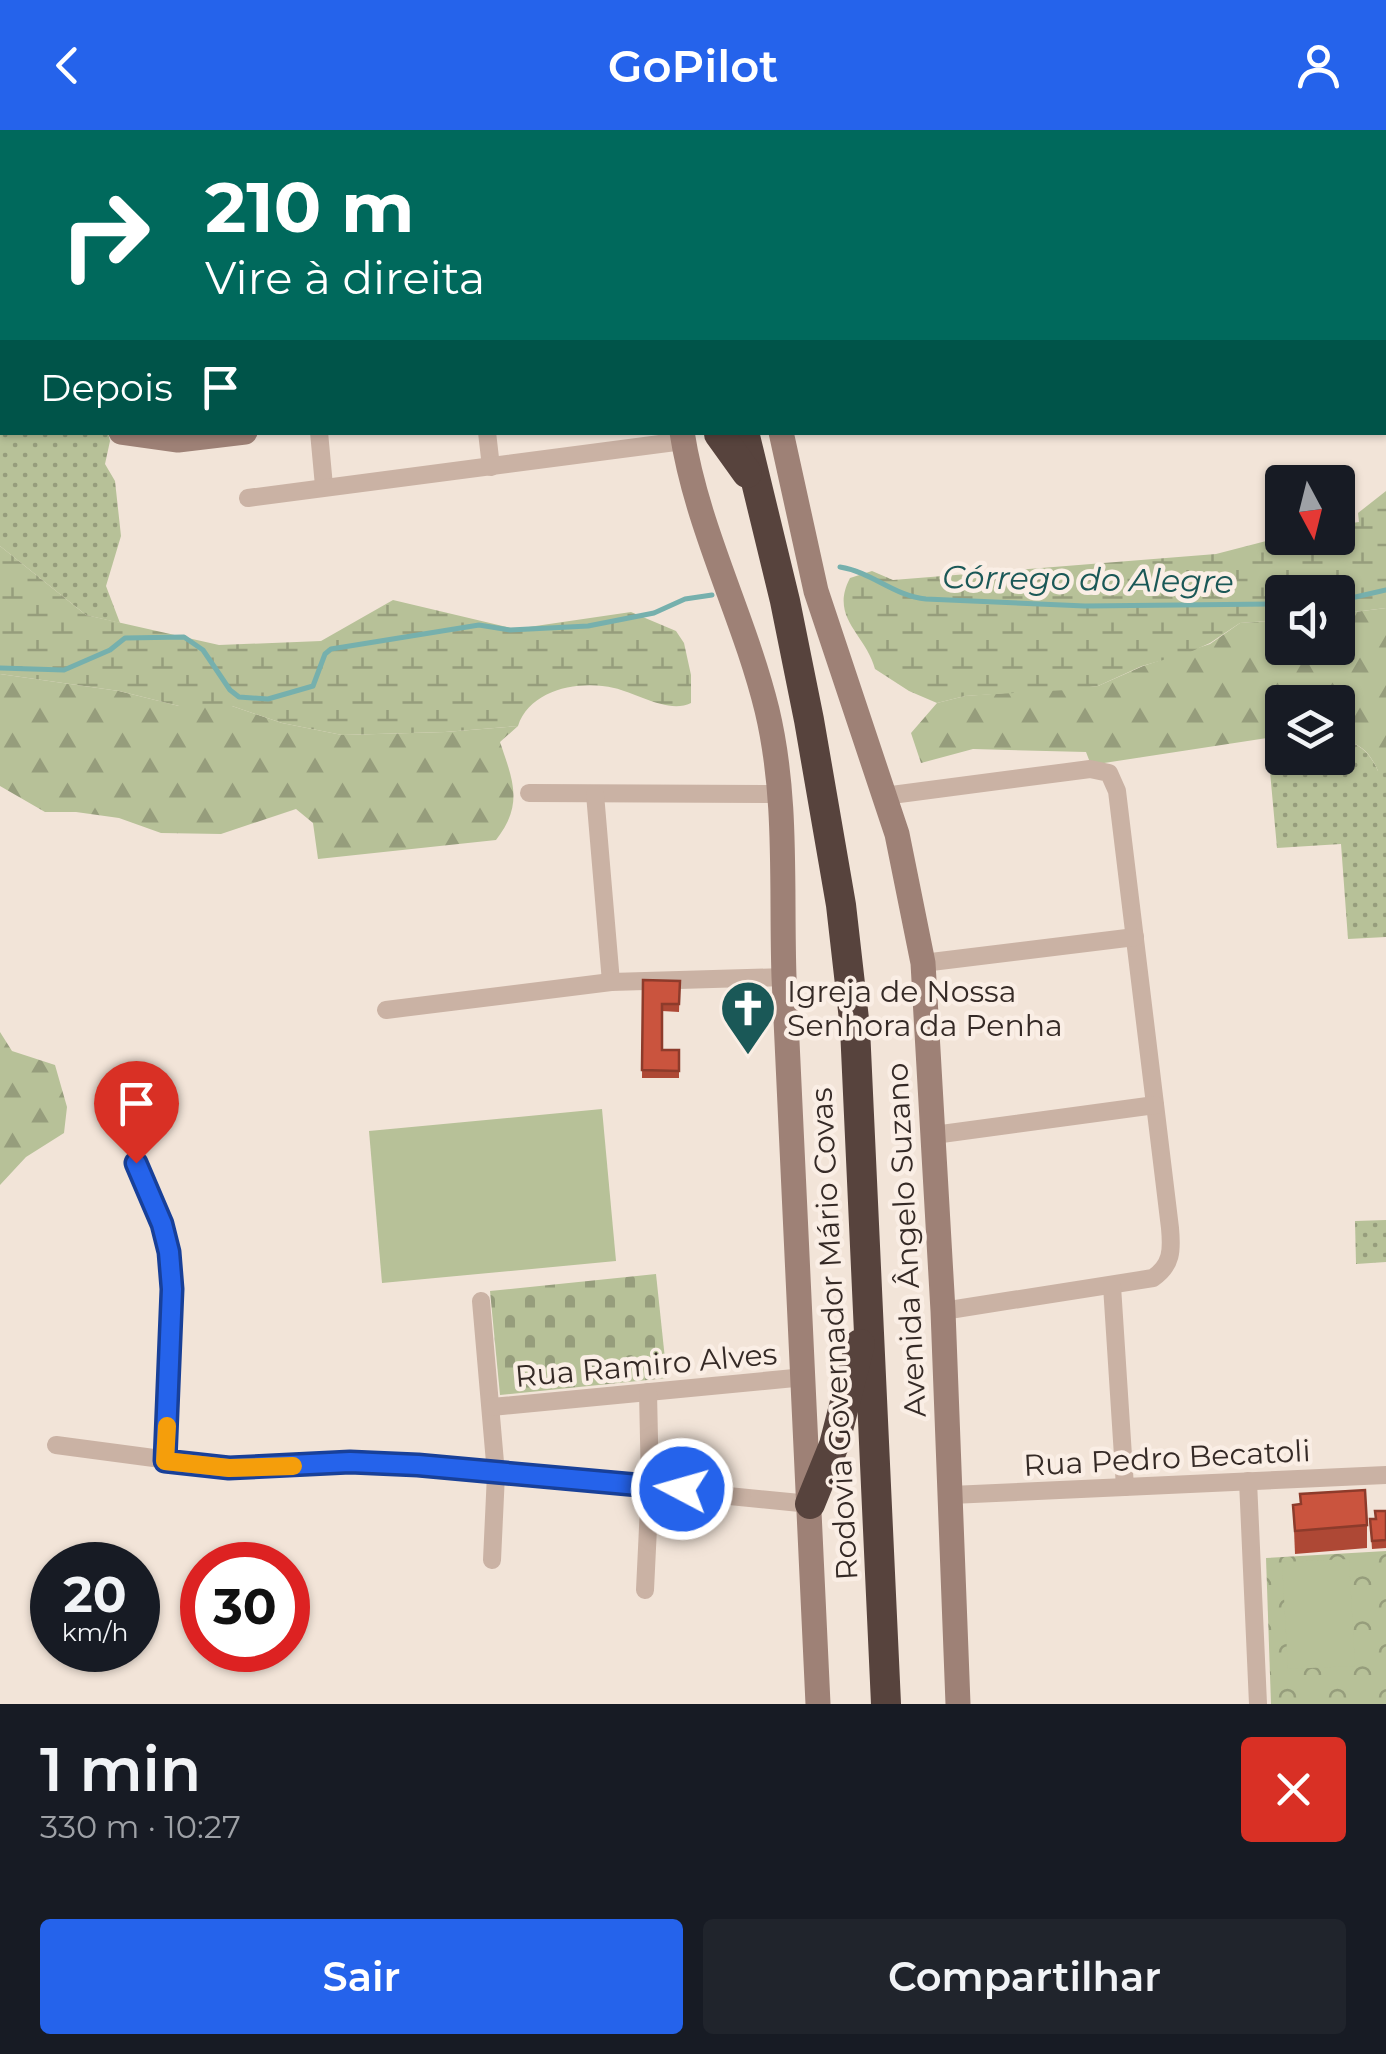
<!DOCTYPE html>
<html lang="pt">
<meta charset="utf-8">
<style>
:root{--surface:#171b24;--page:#20242c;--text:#f1f3f6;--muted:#9ea1a6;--accent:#2563eb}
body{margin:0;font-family:Montserrat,sans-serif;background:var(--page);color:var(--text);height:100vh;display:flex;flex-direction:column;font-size:38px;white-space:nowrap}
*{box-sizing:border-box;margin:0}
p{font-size:32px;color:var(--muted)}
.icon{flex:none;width:55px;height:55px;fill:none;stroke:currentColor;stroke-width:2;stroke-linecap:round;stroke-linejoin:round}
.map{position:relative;height:1574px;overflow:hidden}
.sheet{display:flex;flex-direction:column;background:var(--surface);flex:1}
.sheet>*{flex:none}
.top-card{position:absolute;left:0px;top:0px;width:1388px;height:305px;box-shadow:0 2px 8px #0004;background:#00695c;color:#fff;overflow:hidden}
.needle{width:65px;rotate:173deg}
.controls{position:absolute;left:1265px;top:335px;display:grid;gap:20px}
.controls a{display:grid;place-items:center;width:90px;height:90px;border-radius:10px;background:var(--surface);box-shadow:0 2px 8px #0004;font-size:50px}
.speed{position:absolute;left:30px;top:1412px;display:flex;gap:20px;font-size:50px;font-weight:700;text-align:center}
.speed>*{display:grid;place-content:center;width:130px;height:130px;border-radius:50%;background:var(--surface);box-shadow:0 2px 8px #0004;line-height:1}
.speed small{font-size:25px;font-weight:400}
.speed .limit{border:15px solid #d22;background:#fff;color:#111}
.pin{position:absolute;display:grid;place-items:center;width:85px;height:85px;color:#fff;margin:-102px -42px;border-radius:50% 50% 50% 0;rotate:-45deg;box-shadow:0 0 10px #0007}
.pin .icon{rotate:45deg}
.me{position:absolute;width:110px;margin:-55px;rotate:276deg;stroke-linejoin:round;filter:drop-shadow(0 0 8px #0008)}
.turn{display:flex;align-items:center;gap:35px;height:210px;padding:0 40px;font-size:45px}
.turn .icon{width:130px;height:130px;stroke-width:2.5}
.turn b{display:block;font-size:70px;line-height:85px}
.then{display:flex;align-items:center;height:95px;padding:0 40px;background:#0003;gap:20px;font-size:38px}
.round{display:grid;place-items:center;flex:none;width:105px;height:105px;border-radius:10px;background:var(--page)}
.overview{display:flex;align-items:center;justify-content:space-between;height:170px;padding:0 40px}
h1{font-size:60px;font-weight:600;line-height:75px}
.cta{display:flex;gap:20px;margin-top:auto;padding:20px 40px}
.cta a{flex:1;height:115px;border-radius:10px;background:var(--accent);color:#fff;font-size:40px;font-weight:600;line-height:115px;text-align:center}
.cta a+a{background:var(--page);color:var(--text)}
header{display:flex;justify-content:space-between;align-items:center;height:130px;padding:0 40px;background:var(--accent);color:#fff;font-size:45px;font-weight:600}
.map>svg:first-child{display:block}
.grass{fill:url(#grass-dots)}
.forest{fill:url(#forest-firs)}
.wetland{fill:url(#wetland-marsh)}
.cemetery{fill:url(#cemetery-stones)}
.park{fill:url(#park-crowns)}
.pitch{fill:#b7c198}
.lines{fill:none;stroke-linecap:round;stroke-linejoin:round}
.stream{stroke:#76b0ad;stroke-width:5}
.street{stroke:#cab2a4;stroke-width:18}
.secondary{stroke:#9e8176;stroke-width:25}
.highway{stroke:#57433d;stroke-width:30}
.wall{fill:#ae4835}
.building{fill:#ca543e;stroke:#8d3b2b;stroke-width:2.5}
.route-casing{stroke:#184099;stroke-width:25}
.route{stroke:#2563eb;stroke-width:18}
.slow{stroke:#f59e0b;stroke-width:18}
.labels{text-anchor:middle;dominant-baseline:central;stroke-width:9;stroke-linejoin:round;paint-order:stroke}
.poi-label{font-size:30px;fill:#352a26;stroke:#faeee5;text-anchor:start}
.street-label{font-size:30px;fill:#352a26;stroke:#faeee5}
.water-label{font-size:32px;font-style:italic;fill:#1a5857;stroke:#faeee5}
</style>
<header><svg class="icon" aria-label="back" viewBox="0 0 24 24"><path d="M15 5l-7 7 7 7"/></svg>GoPilot<svg class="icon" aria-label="person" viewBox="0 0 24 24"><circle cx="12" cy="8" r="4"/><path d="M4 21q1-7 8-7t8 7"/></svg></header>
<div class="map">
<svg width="1386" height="1574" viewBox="0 0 1386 1574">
<defs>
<pattern id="grass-dots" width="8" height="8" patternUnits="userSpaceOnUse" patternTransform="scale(2.5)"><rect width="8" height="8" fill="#b7c198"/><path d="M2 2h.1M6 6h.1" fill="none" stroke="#969d7c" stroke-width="1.8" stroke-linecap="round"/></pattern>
<pattern id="forest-firs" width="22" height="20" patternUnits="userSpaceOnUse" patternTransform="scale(2.5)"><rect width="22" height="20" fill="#b7c198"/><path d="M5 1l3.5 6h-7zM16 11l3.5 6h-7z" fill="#969d7c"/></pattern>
<pattern id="wetland-marsh" width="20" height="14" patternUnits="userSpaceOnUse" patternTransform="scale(2.5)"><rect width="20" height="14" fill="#b7c198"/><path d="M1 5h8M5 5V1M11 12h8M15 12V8" fill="none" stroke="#969d7c"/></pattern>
<pattern id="cemetery-stones" width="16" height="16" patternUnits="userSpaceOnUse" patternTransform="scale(2.5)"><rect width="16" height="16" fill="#b7c198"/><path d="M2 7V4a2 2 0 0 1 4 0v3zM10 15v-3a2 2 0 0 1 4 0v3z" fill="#969d7c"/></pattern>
<pattern id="park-crowns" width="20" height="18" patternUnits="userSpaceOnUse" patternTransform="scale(2.5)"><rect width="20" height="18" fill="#b7c198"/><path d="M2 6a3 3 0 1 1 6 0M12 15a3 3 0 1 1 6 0" fill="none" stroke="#969d7c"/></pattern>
</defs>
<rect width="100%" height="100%" fill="#f2e4d8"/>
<g class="grass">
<path d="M197,0H606V2H198Z"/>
<path d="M0,256L2,302L108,303L110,311L105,334L115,351L121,406L106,456L120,493L86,485L0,416Z"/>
<path d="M1274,607L1282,608V628H1338V607C1358,614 1369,620 1378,641H1386V807L1348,809L1341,714L1277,718L1267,609Z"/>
<path d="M1386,1090V1132L1356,1134L1355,1091Z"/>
</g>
<g class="forest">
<path d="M1386,478V641H1378C1369,620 1359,614 1338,607V572H1282V608L1274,607L1091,635L1086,622L973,619L921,633L911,603L937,573L965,566L1098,556L1143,536L1210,514L1240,493L1282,490V518H1338V484Z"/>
<path d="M0,544L119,561L179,576H232L282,593L342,605L445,602L518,596L500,612C513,651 524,674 496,710L318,729L313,693L296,679L221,704L161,703L119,688L76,682H45L0,656Z"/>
<path d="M0,902L12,921L55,935L67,977L64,1003L26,1027L0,1055Z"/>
</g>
<g class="wetland">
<path d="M1386,361V478L1338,484V462H1282V490L1240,493L1210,513L1188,523L1142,536L1098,556L1066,560L965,566L937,573L909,561L875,539C866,504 829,488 850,448L872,441L893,450L1216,424L1282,407L1338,408V395L1359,392L1358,383Z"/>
<path d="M0,416L86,485L219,515L321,511L393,470L515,499L631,482L676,501L684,513L691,545V573C668,584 637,563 614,558C580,550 530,559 518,596L445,602L342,605L282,593L232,576H179L119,561L0,544Z"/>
</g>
<path class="cemetery" d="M656,1144L667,1248L500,1265L490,1161Z"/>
<path class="park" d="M1386,1421V1574H1271L1266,1428Z"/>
<g class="pitch">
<path d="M602,979L616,1131L382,1153L369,1001Z"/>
<path d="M1349,1429L1355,1536L1288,1539L1282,1432Z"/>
</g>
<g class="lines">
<g class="stream">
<path d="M840,437C872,442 894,466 926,469L1085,476L1282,474"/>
<path d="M1338,471L1386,460"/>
<path d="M0,538L64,540L110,520L125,508L184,507L203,520L230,560L239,567L268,569L313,556L325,524L331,519L479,495L510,500L588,496L654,483L685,469L712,465"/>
</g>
<g class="street">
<path d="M617,0L618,2"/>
<path d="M1114,0V2"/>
<path d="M1233,2L1249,0"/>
<path d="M319,302L324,356"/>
<path d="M487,302L491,337"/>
<path d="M248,368L683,311"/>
<path d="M529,663L779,664"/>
<path d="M595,664L611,852"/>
<path d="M884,666L1090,639L1109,643L1117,661L1170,1098C1172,1120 1172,1135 1153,1148L943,1181"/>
<path d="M923,833L1135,807"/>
<path d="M386,880L611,852L784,847"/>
<path d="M934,1005L1155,975"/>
<path d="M136,1033L162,1093L169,1122L172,1159L165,1331"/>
<path d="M1112,1156L1125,1357"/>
<path d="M481,1171L496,1344L492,1430"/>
<path d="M492,1277L805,1247"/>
<path d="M56,1315L229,1338L349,1332L418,1335L810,1374"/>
<path d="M1248,1351L1258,1574"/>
<path d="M951,1365L1386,1345"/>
<path d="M645,1460L650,1356L648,1262"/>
</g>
<g class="secondary">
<path d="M739,0V2"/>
<path d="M1385,135H1386"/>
<path d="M0,253L2,254"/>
<path d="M121,302L178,310L245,302"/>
<path d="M682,302C697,399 744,486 767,580C788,668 781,758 784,847L818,1574"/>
<path d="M781,302L816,461L897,704L923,833L943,1181L958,1574"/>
</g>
<g class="highway">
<path d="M676,0V2"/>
<path d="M744,302L785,471L809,590L841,775L855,898L886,1574"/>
<path d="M719,304L747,343"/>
<path d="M810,1374L834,1315L860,1214"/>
</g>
</g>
<g class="wall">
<path d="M643,850L680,851L679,882L662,881V920H679V948H642Z"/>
<path d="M1293,1375L1367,1395V1418L1295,1424Z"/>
<path d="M1386,1381V1418L1372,1419L1370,1389H1376Z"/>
</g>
<g class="building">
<path d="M643,850L680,851L679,874H662V920H679V941L642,940Z"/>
<path d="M1365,1360L1367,1395L1295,1401L1293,1375L1301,1374L1300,1364Z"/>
<path d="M1375,1381H1386V1410L1372,1411L1370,1389H1376Z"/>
</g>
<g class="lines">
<g class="route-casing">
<path id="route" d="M136,1033L162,1094L169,1122L172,1159L165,1331L229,1338L350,1332L418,1335L682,1359"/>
</g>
<use href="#route" class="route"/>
<path class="slow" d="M167,1296L165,1331L229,1338L293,1336"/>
</g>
<defs>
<g id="church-pin" transform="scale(2.875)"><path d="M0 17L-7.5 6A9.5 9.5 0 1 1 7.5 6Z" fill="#1a5857" stroke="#faeee5"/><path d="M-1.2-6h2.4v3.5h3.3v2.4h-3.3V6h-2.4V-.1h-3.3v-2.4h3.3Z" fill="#fff"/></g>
</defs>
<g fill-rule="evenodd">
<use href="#church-pin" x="748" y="878"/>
</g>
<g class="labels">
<g class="poi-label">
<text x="787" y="861">Igreja de Nossa<tspan x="787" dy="34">Senhora da Penha</tspan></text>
</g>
<g class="street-label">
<text transform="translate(906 1110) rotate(-93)">Avenida Ângelo Suzano</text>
<text transform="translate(834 1204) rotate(-93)">Rodovia Governador Mário Covas</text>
<text transform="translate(646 1235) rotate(-5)">Rua Ramiro Alves</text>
<text transform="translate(1167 1328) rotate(-3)">Rua Pedro Becatoli</text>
</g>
<g class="water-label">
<text transform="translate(1088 449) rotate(1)">Córrego do Alegre</text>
</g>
</g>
</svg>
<div class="controls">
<a><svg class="needle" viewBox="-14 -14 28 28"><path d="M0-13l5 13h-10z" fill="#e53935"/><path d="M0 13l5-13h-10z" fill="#9ea1a6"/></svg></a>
<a><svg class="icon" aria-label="sound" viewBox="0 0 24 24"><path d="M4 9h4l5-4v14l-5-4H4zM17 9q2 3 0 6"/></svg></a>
<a><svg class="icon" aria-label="layers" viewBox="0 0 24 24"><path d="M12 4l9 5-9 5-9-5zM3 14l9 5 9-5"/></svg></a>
</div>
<div class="speed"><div>20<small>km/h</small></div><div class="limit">30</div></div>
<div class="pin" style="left:136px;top:1033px;background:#d93025"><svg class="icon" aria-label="arrive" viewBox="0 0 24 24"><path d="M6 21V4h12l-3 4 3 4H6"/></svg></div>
<svg class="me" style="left:682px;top:1359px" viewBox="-20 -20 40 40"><circle r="17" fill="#2563eb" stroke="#fff" stroke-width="3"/><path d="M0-11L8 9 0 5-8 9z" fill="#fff"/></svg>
<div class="top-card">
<div class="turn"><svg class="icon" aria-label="right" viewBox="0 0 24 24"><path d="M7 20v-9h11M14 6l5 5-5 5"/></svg><div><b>210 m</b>Vire à direita</div></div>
<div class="then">Depois<svg class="icon" aria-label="arrive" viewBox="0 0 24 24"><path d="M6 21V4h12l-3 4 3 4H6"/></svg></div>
</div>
</div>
<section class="sheet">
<div class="overview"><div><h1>1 min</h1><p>330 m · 10:27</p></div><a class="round" style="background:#d93025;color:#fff"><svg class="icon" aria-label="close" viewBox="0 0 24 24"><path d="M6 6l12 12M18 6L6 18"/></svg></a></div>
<div class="cta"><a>Sair</a><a>Compartilhar</a></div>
</section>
